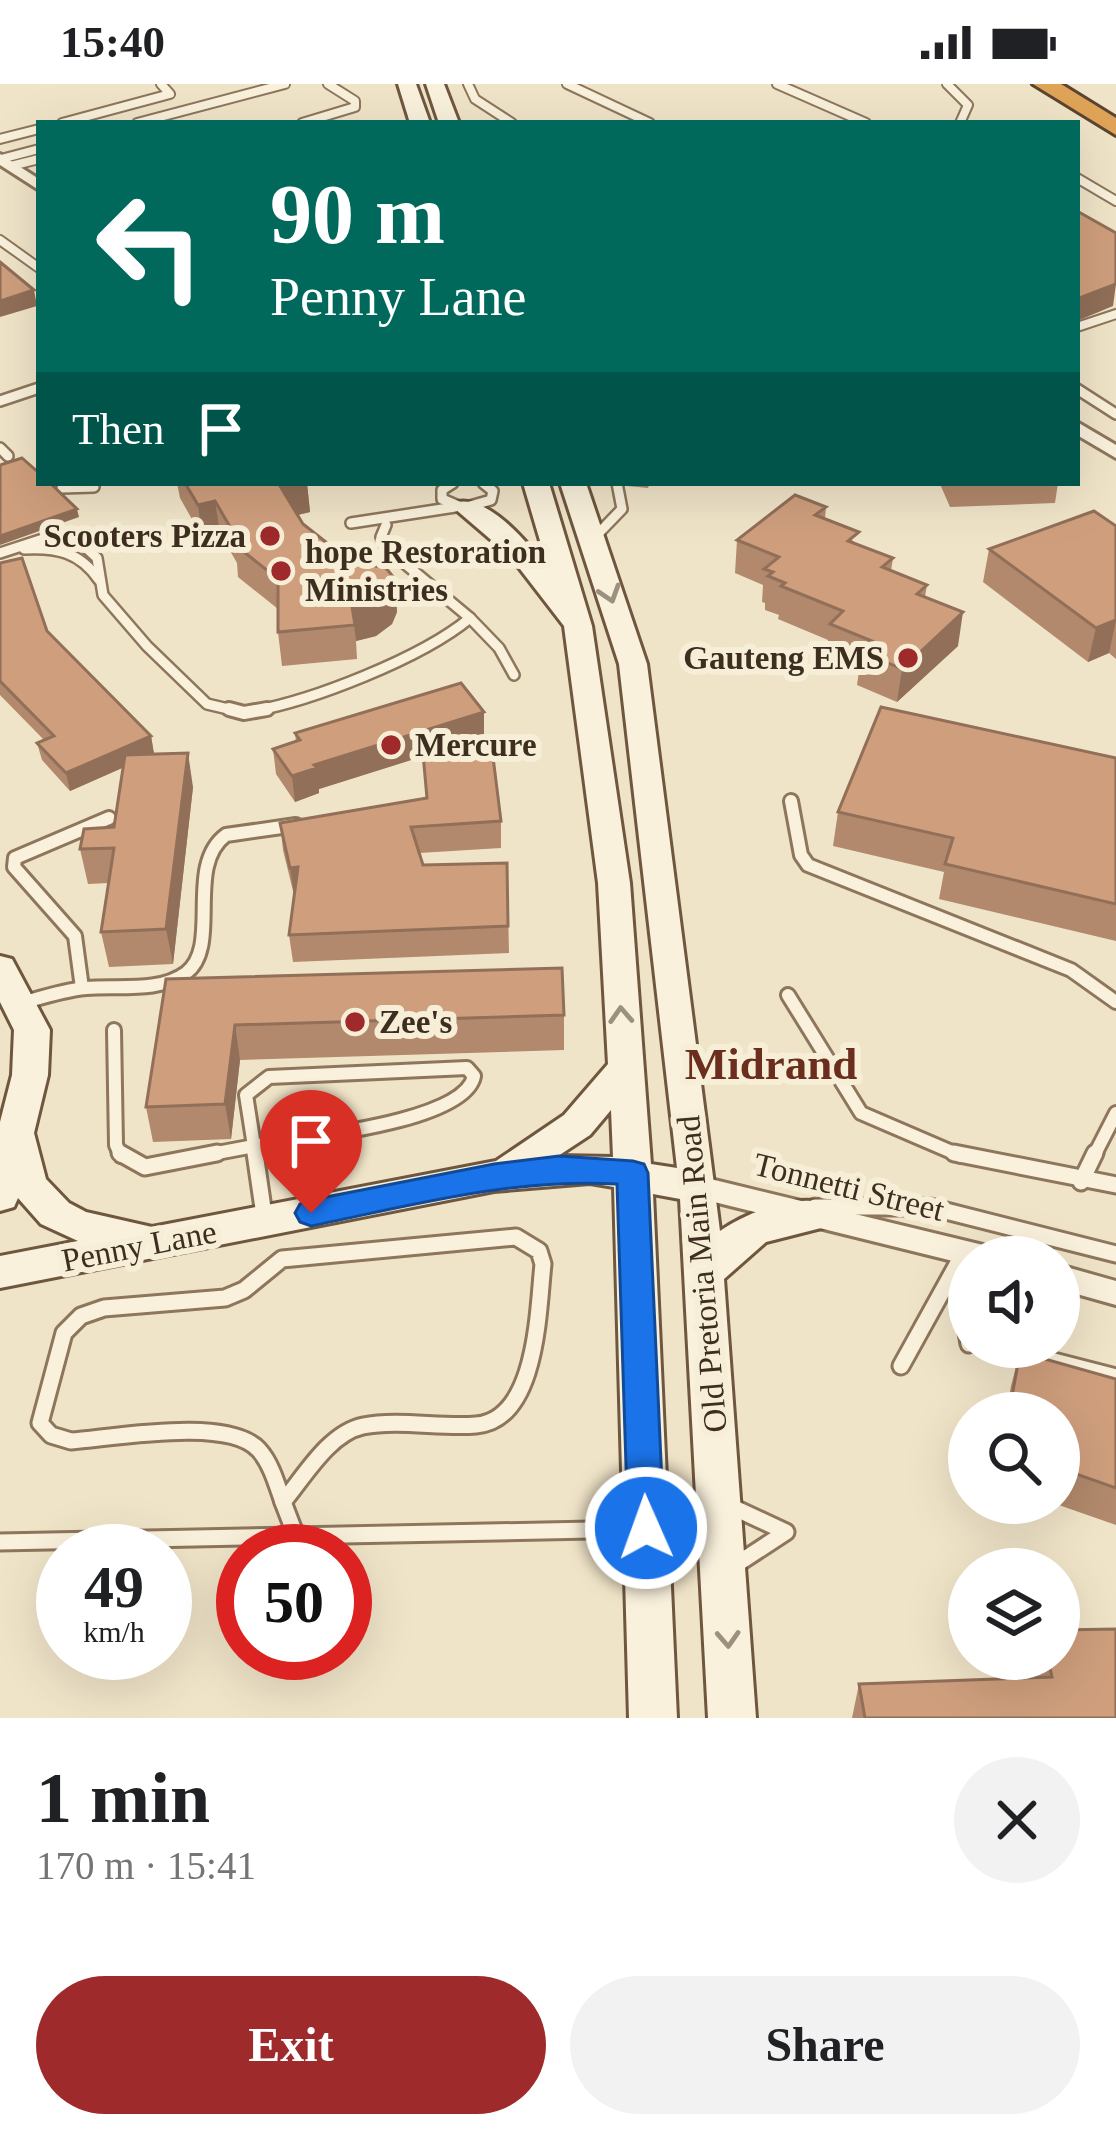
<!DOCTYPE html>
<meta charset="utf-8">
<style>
:root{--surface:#fff;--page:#f2f2f2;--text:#202124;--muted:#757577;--accent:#9e2a2b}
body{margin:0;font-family:Georgia,serif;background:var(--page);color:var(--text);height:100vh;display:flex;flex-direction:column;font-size:45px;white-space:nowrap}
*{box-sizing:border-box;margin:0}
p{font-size:39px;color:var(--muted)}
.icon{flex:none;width:66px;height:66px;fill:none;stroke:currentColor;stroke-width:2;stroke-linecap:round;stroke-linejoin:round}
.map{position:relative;height:1634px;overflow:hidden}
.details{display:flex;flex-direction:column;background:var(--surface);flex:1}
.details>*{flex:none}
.top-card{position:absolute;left:36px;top:36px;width:1044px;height:366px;border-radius:0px;box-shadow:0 12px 48px #0002;background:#00695c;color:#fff;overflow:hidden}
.controls{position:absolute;left:948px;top:1152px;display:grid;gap:24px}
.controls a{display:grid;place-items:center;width:132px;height:132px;border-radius:50%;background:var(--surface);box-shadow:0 12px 48px #0002;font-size:60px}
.speed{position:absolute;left:36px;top:1440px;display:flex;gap:24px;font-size:60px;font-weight:700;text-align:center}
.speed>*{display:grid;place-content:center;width:156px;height:156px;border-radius:50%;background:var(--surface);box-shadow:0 12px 48px #0002;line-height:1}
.speed small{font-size:30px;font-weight:400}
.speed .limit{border:18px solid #d22;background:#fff;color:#111}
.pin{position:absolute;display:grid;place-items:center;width:102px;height:102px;color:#fff;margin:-123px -51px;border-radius:50% 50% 50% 0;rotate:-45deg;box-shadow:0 0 12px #0007}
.pin .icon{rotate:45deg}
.me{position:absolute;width:132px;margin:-66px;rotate:358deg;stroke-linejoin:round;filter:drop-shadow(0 0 9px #0008)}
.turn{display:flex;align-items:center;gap:42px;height:252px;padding:0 36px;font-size:54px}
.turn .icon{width:156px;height:156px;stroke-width:2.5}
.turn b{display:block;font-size:84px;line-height:102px}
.then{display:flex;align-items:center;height:114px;padding:0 36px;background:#0003;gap:24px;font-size:45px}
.round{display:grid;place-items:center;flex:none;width:126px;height:126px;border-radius:63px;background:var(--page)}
.summary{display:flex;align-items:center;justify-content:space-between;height:204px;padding:0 36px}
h1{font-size:72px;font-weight:700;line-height:90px}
.cta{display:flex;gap:24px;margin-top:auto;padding:24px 36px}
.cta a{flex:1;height:138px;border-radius:72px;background:var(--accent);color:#fff;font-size:48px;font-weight:700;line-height:138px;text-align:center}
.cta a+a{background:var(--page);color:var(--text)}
.status{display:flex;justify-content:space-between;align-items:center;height:84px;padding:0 60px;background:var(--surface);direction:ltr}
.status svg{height:33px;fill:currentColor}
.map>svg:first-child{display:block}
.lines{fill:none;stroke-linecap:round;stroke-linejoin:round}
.lane-far3-casing{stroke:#8d765c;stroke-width:12}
.lane-far2-casing{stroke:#8d765c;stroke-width:14}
.lane-far1-casing{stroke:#8d765c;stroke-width:18}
.lane-casing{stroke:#8d765c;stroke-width:21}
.street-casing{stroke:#8d765c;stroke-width:6}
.secondary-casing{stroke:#6f573f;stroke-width:6}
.highway-casing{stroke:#5b4430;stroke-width:6}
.lane-far3{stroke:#faf1dc;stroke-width:8}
.lane-far2{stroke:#faf1dc;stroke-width:9}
.lane-far1{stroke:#faf1dc;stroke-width:12}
.lane{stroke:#faf1dc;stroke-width:15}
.street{fill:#faf1dc;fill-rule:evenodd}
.secondary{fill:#faf1dc;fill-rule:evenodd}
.highway{fill:#e0a458;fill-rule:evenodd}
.wall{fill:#b2896c}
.shaded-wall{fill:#916f58}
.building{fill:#cf9f7d;stroke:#916f58;stroke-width:3}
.oneway{stroke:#9c907e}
.route{fill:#1a73e8;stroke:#114b97;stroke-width:3}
.poi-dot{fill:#9e2a2b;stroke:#f7eed8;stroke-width:4.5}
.labels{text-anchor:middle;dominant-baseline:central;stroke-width:12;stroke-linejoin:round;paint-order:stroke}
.poi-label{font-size:33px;font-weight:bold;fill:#3d2e20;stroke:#f7eed8;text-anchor:start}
.street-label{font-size:33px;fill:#3d2e20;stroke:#f7eed8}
.district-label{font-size:45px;font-weight:bold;fill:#6b2e1e;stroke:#f7eed8}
</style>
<div class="status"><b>15:40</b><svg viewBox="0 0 49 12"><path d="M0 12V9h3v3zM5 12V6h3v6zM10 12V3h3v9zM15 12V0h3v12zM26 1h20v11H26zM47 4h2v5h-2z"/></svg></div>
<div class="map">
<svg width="1116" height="1634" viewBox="0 0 1116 1634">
<rect width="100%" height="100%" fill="#f0e4c8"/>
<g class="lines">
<g class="lane-far3-casing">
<g id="lane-far3">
<path d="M468,0L475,15L512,39"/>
<path d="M567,0L650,39"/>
<path d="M777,0L866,39"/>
<path d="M947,0L968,21L960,39"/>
<path d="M62,39L170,10L161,0"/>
<path d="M137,39L285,0"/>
<path d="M302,39L355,23V17L328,0"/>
<path d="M0,55L39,45"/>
<path d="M1,75L39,65"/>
<path d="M11,82L39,75"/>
<path d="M1077,94L1116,117"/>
<path d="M0,156L39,184"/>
<path d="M1077,243L1116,230"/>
</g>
</g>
<g class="lane-far2-casing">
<g id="lane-far2">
<path d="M1077,305L1116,330"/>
<path d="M0,317L39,304"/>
<path d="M0,364L8,372"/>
<path d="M453,399L442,406V415L463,424L491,416L493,407L483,399"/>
<path d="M62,404L94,403"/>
<path d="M351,439L455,423"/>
<path d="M592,456L622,425L617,399"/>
<path d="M24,465C56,463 80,468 99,496"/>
<path d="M0,469L49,453L82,460L97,474L103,511L147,562L207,620L241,628"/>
<path d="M470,534L499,564L514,591"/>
<path d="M248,628C310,618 422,574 470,534L386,464L381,453L386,441"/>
</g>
</g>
<g class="lane-far1-casing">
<g id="lane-far1">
<path d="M229,625L244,629L267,625"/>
<path d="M791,717L801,771L808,781L1071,886L1116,918"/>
<path d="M82,904L75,852L14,783L15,774L109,734"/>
<path d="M788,911L861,1029L961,1072"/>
<path d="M22,919C43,913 64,906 86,904C117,901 159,909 186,889C222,862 184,782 226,751L296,741"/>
<path d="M114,946L116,1061L121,1072"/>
<path d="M467,984L474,992C465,1039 298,1054 254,1062L246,1011L269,993Z"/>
<path d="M254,1062L255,1072"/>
<path d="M201,1072L254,1062"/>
<path d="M1094,1072L1116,1029"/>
</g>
</g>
<g class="lane-casing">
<g id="lane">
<path d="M120,1069L145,1083L217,1069"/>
<path d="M255,1069L265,1138"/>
<path d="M954,1069L1116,1101"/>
<path d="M1081,1098L1095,1069"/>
<path d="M815,1123H930L1116,1170"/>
<path d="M516,1153L539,1167L543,1180C538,1224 538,1336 476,1341C440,1344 399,1335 363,1342C329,1349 304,1393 283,1418C277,1401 271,1379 259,1366C229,1332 113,1354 71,1357L51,1351L40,1339L64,1249L81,1232L104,1224L225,1214L244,1206L282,1175Z"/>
<path d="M956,1188L969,1260"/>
<path d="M999,1263L1116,1293"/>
<path d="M901,1282L964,1168"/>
<path d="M283,1418L296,1452"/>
<path d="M728,1421L786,1448L731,1484"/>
<path d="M0,1458L639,1445"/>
</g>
</g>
<g class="street-casing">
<g id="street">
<path d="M0,70L39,95V106L0,81Z"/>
<path d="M1077,338L1116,361V374L1077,351Z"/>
<path d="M698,1092L983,1161L993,1165L997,1173H969V1181L698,1114L688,1111L684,1103L688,1095Z"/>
<path d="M1059,1181L1116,1197V1221L1059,1205Z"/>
</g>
</g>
<g class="secondary-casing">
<g id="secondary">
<path d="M398,0H416L430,39H410Z"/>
<path d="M426,0H444L459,39H439Z"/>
<path d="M523,399H549L592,542L630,799L651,1080L677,1084L619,580L560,399H586L647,580L720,1147C747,1128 796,1109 829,1120L834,1131L829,1142L766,1158L724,1195L756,1634H708L680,1115L653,1110L677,1634H629L614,1103L590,1099L494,1107L0,1204V1172L78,1157L41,1140L18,1114L14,1123L0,1127V1038L12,991L14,946L0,918V872L12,875L50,946L48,991L34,1049L46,1095L69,1119L86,1128L152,1143L496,1077L564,1031L608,980L598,799L564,542L510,472L454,424L458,418C490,412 529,461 548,484ZM611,1026L613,1073L558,1072L590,1051Z"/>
</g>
</g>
<g class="highway-casing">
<path id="highway" d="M1033,0H1061L1116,34V51Z"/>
</g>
<use href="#lane-far3" class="lane-far3"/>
<use href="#lane-far2" class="lane-far2"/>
<use href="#lane-far1" class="lane-far1"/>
<use href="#lane" class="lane"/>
<use href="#street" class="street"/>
<use href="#secondary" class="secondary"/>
<use href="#highway" class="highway"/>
</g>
<g class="wall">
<path d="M177,399H307L310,428L298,431L303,440L350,477L395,495L397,528L392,540L376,552L356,557L357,575L282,582L278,548V525L238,493L237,479L220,449L202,453L180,414Z"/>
<path d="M627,399H650L648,404L627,402Z"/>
<path d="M920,399H1058L1055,419L950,423L940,400L921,401Z"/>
<path d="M826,423L825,435L857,460L893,474L891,487L927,501L925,513L958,562L897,618L857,601L859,587L826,573L828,556L778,535L779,531L765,526V519L762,518L763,501L735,489L737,456Z"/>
<path d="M1116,442V575L1109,569L1088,578L983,498L989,465Z"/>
<path d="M0,479L47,547L151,652L154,670L193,703L173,880L109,883L101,848L109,799L88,800L80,765L114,743L124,683L70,707L42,676L37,659L44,656L0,611Z"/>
<path d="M484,628V653L434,669L501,737V764L419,769L423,781L507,779L509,869L293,878L289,851L294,811L283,766L280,739L426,714L424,672L319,705V709L295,718L276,690L273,665L296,658L295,649Z"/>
<path d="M1116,674V857L939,815L944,788L833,762L838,728Z"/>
<path d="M166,895L564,931V966L240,976L231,1055L153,1058L146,1023Z"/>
<path d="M1020,1268L1116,1295V1441L1053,1419H1059V1329H1006L1011,1302Z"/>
<path d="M1032,1575H1059L1116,1634H852L859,1600L1034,1594Z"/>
</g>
<g class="shaded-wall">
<path d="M1116,200L1113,222L1077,237V215Z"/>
<path d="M34,206L37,222L0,233V217Z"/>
<path d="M293,399H307L310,428L284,434L280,402Z"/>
<path d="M215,417L220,449L202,453L198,421Z"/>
<path d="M77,425L79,433L0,461V452Z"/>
<path d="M395,495L397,528L392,540L376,552L356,557L352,523Z"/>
<path d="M963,528L958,562L897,618L902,585Z"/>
<path d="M1116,536L1109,569L1088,578L1096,544Z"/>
<path d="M484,628V653L319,705V709L295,718L292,692L314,681Z"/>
<path d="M151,652L154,670L70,707L66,689Z"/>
<path d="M188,669L193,703L173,880L166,845Z"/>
<path d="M298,783L294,811L290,784Z"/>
<path d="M235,941L240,976L231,1055L225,1020Z"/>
</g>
<g class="building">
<path d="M1077,127L1116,149V200L1077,215Z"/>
<path d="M0,178L34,206L0,217Z"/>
<path d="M22,374L39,389V399H50L77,425L0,452V381Z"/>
<path d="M185,399H293L280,402L303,440L350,477L386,484L395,495L390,506L373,519L352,523L355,541L278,548V495L234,460L233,448L215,417L198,421Z"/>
<path d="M795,411L826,423L815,431L859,448L848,457L893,474L882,483L927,501L917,510L963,528L902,585L861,567L872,557L830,540L843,527L781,502L785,499L768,492L773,488L764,485L779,473L737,456Z"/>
<path d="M1094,427L1116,442V536L1096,544L989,465Z"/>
<path d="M22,474L47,547L151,652L66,689L37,659L54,652L0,597V479Z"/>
<path d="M461,599L484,628L314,681L317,684L292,692L273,665L300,656L295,649Z"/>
<path d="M881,623L1116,674V820L945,780L953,754L838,728Z"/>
<path d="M492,665L501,737L411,743L423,781L507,779L508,842L289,851L298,783L290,784L280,739L427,714L423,670Z"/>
<path d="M188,669L166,845L101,848L114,764L80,765L84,745L114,743L125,671Z"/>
<path d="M562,884L564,931L235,941L225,1020L146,1023L166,895Z"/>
<path d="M1020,1268L1116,1295V1404L1059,1384V1329H1009Z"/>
<path d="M1116,1545V1634H865L859,1600L1052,1593L1048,1575H1059V1546Z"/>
</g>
<defs><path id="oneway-chevron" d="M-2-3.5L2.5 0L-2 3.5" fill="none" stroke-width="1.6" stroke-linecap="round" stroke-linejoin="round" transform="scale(3)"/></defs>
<g class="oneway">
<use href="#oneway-chevron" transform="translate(610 510) rotate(72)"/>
<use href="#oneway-chevron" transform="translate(621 931) rotate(-93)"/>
<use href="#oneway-chevron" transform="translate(728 1555) rotate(87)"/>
</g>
<path class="route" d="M559,1072L633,1077L644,1080L648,1089L664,1444L659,1456L646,1461L633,1456L628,1444L617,1100C513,1094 413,1121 311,1142L300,1138L295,1129L300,1120L311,1116L494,1080Z"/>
<g class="poi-dot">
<circle cx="270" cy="452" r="12"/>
<circle cx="281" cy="487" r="12"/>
<circle cx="908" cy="574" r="12"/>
<circle cx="391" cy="661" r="12"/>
<circle cx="355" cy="938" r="12"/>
</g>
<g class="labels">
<g class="poi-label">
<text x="246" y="452" text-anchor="end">Scooters Pizza</text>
<text x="305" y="468">hope Restoration<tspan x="305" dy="38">Ministries</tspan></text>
<text x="884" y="574" text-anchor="end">Gauteng EMS</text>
<text x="415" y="661">Mercure</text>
<text x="379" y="938">Zee's</text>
</g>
<g class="street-label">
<text transform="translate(849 1103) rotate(14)">Tonnetti Street</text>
<text transform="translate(139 1162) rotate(-11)">Penny Lane</text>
<text transform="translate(702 1190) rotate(-95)">Old Pretoria Main Road</text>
</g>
<g class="district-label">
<text x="771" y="980">Midrand</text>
</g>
</g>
</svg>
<div class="controls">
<a><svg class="icon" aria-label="sound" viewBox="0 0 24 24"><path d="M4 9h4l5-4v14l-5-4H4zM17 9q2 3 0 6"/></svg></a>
<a><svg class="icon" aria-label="search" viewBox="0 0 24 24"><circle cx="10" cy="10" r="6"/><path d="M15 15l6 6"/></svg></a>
<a><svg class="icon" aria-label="layers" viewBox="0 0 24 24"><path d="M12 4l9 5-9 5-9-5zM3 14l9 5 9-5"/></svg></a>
</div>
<div class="speed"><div>49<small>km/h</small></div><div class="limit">50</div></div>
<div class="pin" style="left:311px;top:1129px;background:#d93025"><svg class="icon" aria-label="arrive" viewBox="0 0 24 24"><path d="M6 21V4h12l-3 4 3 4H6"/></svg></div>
<svg class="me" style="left:646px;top:1444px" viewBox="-20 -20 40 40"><circle r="17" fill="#1a73e8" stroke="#fff" stroke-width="3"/><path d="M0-11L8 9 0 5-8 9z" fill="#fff"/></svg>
<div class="top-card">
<div class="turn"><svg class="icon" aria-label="left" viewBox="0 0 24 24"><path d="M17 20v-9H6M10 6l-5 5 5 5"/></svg><div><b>90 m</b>Penny Lane</div></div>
<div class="then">Then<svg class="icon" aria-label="arrive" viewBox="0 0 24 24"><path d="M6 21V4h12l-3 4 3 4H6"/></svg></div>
</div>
</div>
<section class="details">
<div class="summary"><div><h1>1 min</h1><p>170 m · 15:41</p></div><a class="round"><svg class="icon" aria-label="close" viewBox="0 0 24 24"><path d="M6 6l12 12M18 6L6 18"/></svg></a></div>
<div class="cta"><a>Exit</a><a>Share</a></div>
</section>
